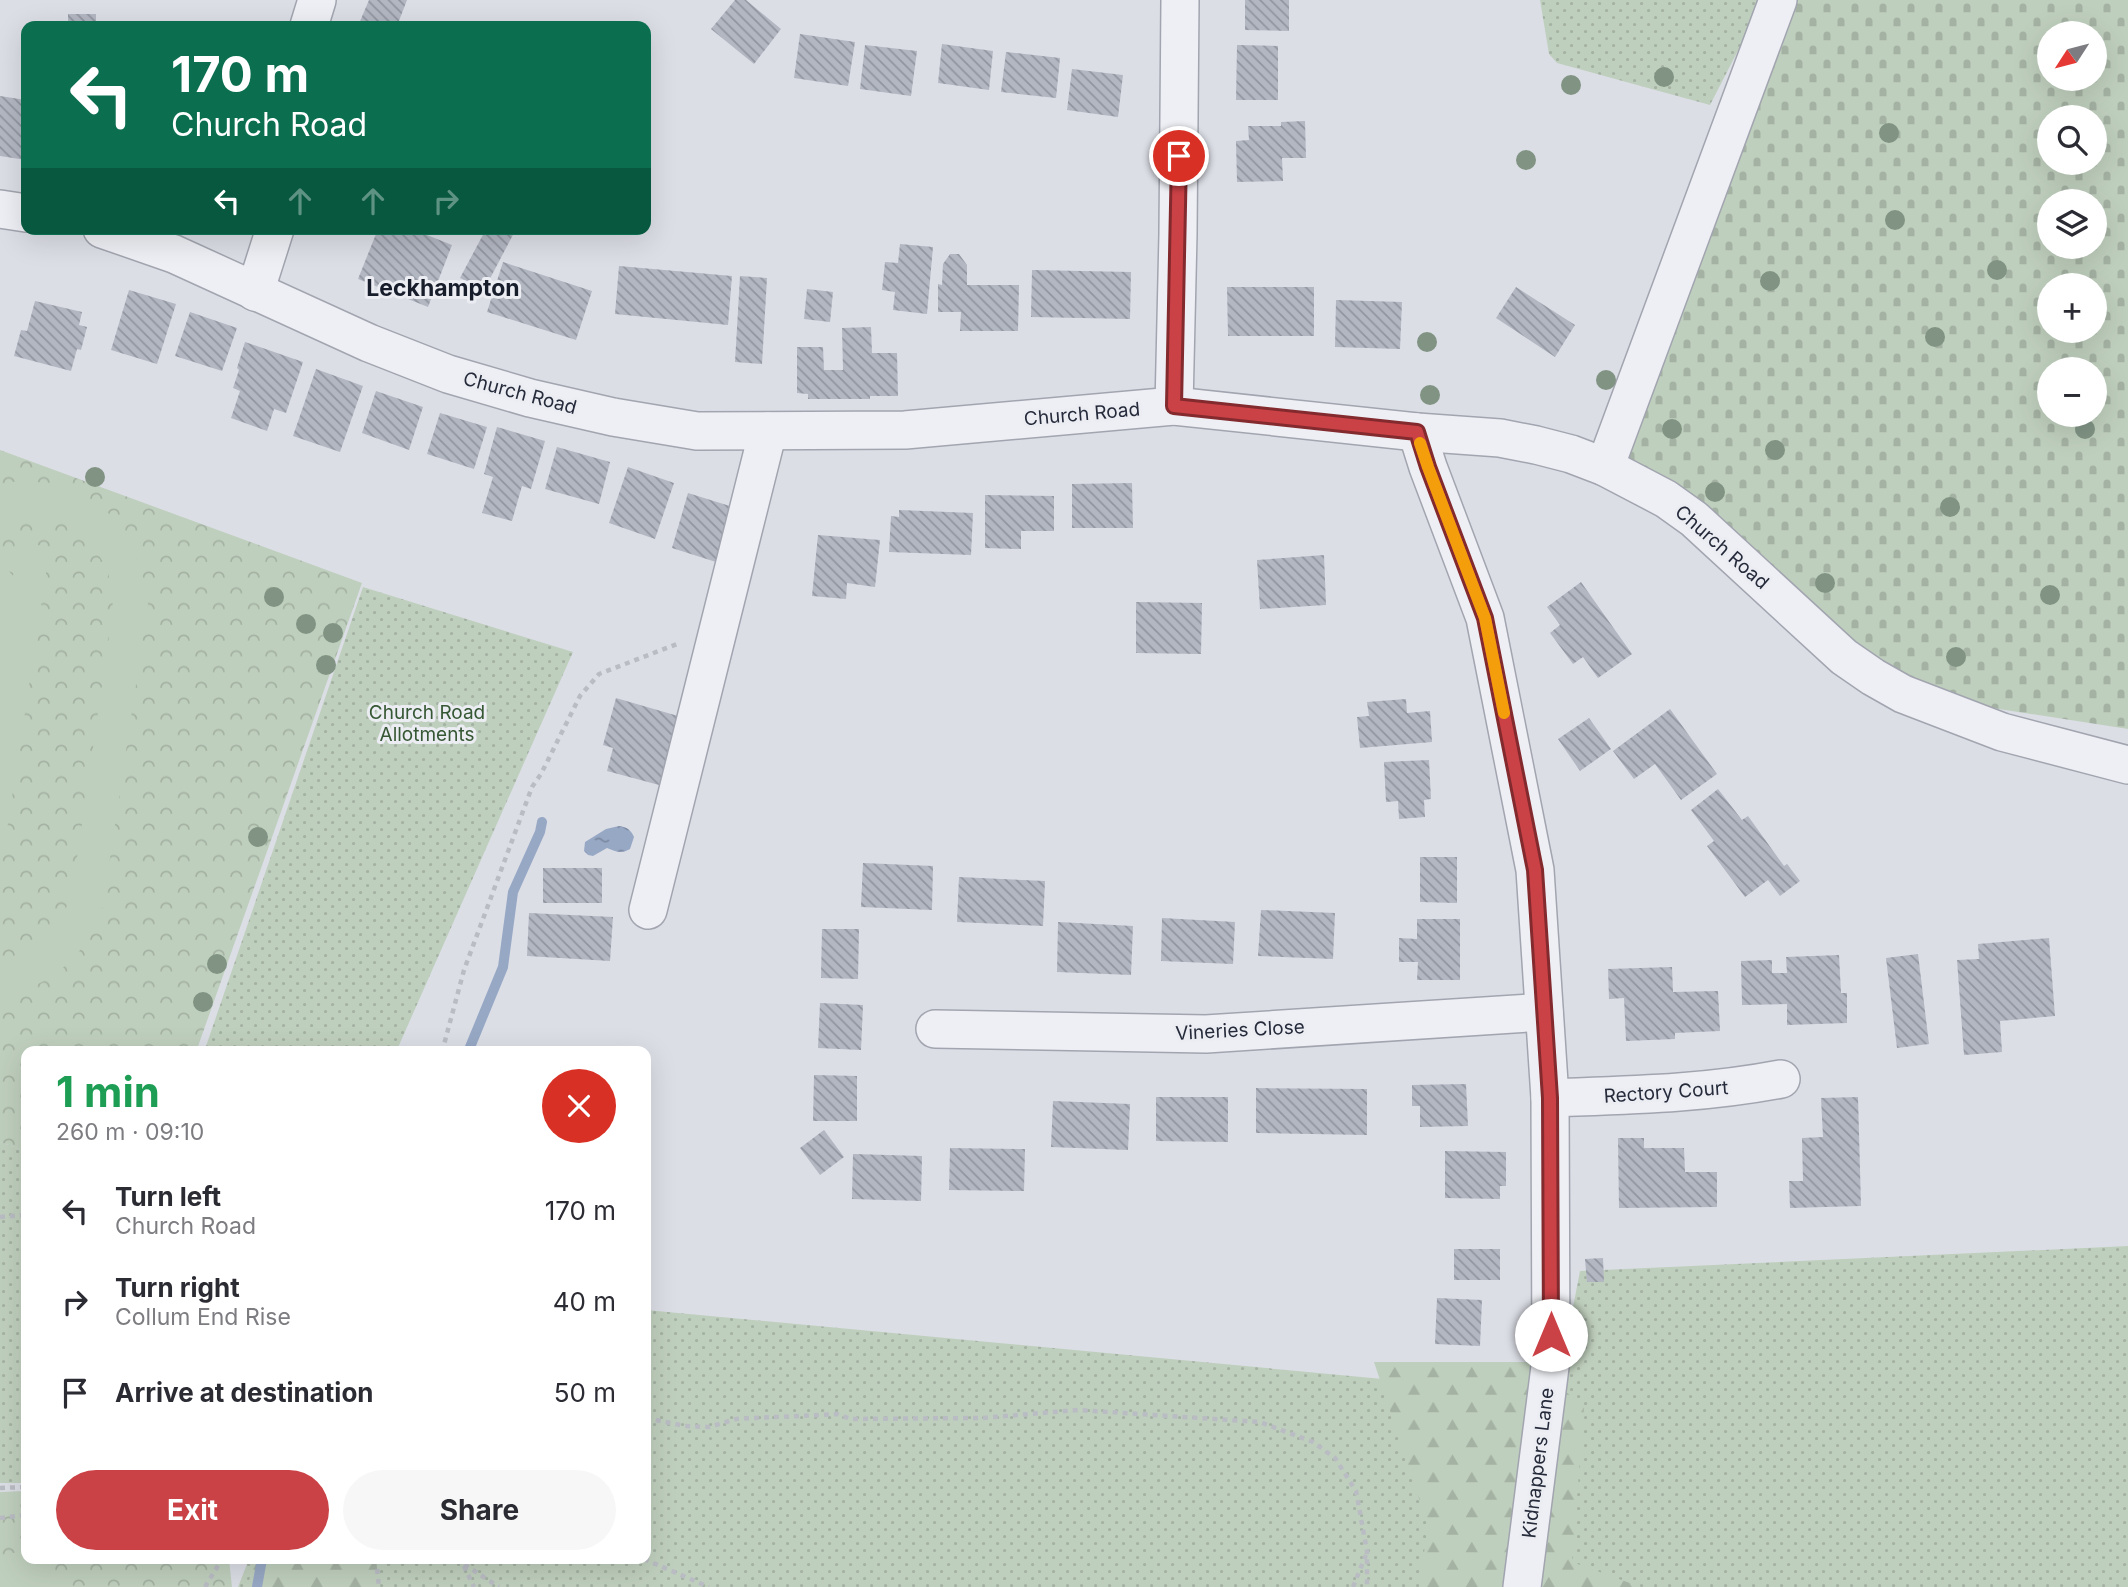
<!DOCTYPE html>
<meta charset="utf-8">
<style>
:root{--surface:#fff;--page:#f7f7f7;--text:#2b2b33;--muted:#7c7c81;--accent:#ca4146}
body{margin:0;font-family:Inter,sans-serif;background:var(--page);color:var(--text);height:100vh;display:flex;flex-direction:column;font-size:26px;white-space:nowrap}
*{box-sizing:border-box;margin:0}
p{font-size:23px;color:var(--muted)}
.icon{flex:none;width:38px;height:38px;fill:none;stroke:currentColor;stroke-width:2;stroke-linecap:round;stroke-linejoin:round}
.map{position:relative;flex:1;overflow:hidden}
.panel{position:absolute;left:21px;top:1046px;width:630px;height:518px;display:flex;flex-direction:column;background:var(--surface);border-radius:14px;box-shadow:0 7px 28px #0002}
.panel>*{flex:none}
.top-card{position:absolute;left:21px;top:21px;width:630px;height:214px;border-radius:14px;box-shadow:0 7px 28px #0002;background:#0b6e4f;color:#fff;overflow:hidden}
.needle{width:46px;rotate:234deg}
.tools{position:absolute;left:2037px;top:21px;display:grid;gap:14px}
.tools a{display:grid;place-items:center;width:70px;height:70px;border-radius:50%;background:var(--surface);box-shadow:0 7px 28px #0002;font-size:35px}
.pin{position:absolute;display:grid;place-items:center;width:60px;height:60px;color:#fff;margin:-30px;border:4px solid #fff;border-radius:50%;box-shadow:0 2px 7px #0007}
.me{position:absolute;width:77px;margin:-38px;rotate:0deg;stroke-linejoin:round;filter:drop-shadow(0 0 5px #0008)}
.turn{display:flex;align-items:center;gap:24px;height:147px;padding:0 35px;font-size:32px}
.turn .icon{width:91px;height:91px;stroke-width:2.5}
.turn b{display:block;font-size:49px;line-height:60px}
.lanes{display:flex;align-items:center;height:66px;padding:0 35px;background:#0003;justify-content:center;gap:35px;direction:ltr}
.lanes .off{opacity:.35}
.round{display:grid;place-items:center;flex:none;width:74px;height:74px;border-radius:37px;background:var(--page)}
.summary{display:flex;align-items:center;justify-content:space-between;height:119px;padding:0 35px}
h1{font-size:42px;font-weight:700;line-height:52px;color:#1e9e55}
.action{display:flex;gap:14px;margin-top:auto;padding:14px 35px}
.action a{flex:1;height:80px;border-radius:42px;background:var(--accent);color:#fff;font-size:28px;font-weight:700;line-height:80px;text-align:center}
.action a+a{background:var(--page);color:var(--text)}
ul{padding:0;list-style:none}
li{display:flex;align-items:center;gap:21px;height:91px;padding:0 35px}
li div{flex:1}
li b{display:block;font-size:26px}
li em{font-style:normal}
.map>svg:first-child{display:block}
.grass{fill:url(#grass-dots)}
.forest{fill:url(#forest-firs)}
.cemetery{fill:url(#cemetery-stones);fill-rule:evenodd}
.park{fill:url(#park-crowns)}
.pitch{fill:#bfcfbd}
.water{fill:url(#water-ripples)}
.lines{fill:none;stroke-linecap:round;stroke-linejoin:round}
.stream{stroke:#97a8c5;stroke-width:10}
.building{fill:url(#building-back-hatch)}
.minor-casing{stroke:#a2a5af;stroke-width:40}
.path{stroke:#babcc4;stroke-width:4.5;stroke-dasharray:5 5;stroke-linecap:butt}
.minor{stroke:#eeeff4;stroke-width:37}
.tree{fill:#819484}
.route-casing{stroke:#832a2e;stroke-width:18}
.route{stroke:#ca4146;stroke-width:12}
.slow{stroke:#f59e0b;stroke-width:12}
.labels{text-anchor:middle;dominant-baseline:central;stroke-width:6;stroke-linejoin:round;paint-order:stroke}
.street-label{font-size:19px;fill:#262b3b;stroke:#ebedf3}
.park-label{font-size:19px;fill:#365734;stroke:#ebedf3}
.quarter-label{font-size:23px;font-weight:bold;fill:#181d2c;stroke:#ebedf3}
</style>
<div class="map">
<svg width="2128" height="1587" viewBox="0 0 2128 1587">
<defs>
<pattern id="grass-dots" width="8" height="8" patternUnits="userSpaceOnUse" patternTransform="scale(1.75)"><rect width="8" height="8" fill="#bfcfbd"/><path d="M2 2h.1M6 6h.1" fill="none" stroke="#a4b2a3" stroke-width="1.8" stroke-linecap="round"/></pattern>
<pattern id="forest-firs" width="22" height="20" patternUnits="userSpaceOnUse" patternTransform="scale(1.75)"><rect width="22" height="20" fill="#bfcfbd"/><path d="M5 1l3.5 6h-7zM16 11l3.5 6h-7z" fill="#a4b2a3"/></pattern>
<pattern id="cemetery-stones" width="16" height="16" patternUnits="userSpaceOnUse" patternTransform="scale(1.75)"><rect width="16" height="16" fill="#bfcfbd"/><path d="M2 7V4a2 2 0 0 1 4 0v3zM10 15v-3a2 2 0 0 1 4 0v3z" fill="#a4b2a3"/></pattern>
<pattern id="park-crowns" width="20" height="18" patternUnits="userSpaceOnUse" patternTransform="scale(1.75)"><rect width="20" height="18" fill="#bfcfbd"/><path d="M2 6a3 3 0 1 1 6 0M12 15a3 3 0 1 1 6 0" fill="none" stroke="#a4b2a3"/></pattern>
<pattern id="water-ripples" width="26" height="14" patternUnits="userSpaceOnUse" patternTransform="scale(1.75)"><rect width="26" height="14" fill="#97a8c5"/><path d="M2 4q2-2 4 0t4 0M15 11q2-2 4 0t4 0" fill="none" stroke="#7b89a1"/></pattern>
<pattern id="building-back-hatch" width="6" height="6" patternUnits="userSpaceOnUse" patternTransform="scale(1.75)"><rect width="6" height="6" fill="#b3b7c2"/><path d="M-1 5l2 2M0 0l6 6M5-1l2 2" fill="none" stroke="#91959f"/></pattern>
</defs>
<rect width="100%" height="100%" fill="#dcdee6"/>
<g class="grass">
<path d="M1540,0H1764L1710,105L1557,63L1549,54Z"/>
<path d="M363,587L573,652L396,1052H204Z"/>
<path d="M0,1142L26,1151V1483H0Z"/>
<path d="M2128,1246V1587H1519L1580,1271Z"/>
<path d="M646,1310L1501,1390L1462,1587H238L249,1559H646Z"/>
</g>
<g class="forest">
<path d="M1374,1362H1533L1584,1408L1572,1562L1638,1586V1587H1419L1428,1526Z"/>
<path d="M256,1559H376L379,1587H247Z"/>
</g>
<path class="cemetery" d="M1757,0H2128V729L1903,694L1605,467ZM2049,33H2095V79H2049ZM2049,117H2095V163H2049ZM2049,201H2095V247H2049ZM2049,285H2095V331H2049ZM2049,369H2095V415H2049Z"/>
<g class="park">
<path d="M0,450L362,583L196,1052H26V1151L0,1142Z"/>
<path d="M26,1491V1559H229L232,1587H0V1492Z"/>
</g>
<g class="pitch">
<path d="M19,481L51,483L81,495L106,510L127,537L141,568L148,604L103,905C90,953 49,989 0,996V962C20,960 43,945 56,928C63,919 67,904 72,893L113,609C112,596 112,583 107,571C101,552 74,524 54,519C37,514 17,515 0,519V484Z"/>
<path d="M18,542L50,547L40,613L46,620L38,627L0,876V566H5L13,576Z"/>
<path d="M26,1550V1559H41L57,1587H0V1556Z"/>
</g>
<path class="water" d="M619,826C627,827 631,830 634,837L630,849C622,854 616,852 607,848L593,856L588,855L584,851L585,842L606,829Z"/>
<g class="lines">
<g class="stream">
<path d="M468,1052L503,967L513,892L540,832L542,822"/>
<path d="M257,1587L262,1559"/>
</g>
</g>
<g class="building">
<path d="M369,0H407L397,26H358Z"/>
<path d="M735,0H746L781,29L754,64L711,29Z"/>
<path d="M1245,0H1289V31L1245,30Z"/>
<rect x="68" y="14" width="28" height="12"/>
<path d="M800,34L855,42L848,86L794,78Z"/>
<path d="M942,44L993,51L989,90L938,83Z"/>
<path d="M865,45L917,51L911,96L860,89Z"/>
<path d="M1237,45L1278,46V100H1236Z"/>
<path d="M1006,52L1060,58L1056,98L1001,92Z"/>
<path d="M1072,69L1123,75L1118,117L1067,110Z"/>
<path d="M0,96L26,100V160L0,156Z"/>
<path d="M1305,121L1306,158H1282L1283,181L1237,182L1236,141L1249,140L1248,126H1281V122Z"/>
<path d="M378,229H412L452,245L428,307L358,279Z"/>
<path d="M486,229H516L484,290L460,278Z"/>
<path d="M900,244L933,247L927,314L893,310L895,292L882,290L885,262L898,263Z"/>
<path d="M950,254H959L967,265V285H1019L1018,331H960L961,312H938V284L942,285L943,264Z"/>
<path d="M503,262L592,291L576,340L487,312Z"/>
<path d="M619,266L732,276L728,325L615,314Z"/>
<path d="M1032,270L1131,272L1130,319L1031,317Z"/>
<path d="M740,276L767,278L762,364L735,362Z"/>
<path d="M1227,287H1314V336H1228Z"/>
<path d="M1516,287L1575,325L1555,357L1496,318Z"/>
<path d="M807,289L833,292L830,322L804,319Z"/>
<path d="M129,290L176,304L157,364L111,350Z"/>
<path d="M1336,300L1402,302L1400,349L1335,347Z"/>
<path d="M35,301L82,312L79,325L87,327L81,350L77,349L71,371L14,356L21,330L27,331Z"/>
<path d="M190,312L237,328L222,371L175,356Z"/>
<path d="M871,327L872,353H897L898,396H870V399H808V394L797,393V347H823L824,370H843L842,328Z"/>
<path d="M245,342L303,362L286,413L274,409L267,431L231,418L240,391L233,388L239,370L237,368Z"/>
<path d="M316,369L363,386L340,452L293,436Z"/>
<path d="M376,391L423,407L409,450L362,433Z"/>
<path d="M440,413L487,427L474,469L427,454Z"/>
<path d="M497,427L545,441L531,489L522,486L512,521L482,513L493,477L484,474Z"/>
<path d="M557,447L610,462L599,504L545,489Z"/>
<path d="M628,467L674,483L655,539L609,523Z"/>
<path d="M1132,483L1133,528H1072V484Z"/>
<path d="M688,493L733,507L716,562L672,548Z"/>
<path d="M985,495L1054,496V531H1021V549L985,548Z"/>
<path d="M899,510L973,513L971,555L889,552L891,516L899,517Z"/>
<path d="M818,535L880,540L875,587L847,583L846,599L812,596Z"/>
<path d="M1324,555L1326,605L1260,609L1257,560Z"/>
<path d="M1581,582L1632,654L1598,678L1583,657L1573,664L1550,633L1560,625L1547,607Z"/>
<path d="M1136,602L1202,603L1201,654L1136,653Z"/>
<path d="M616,698L678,716L659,785L607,771L613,748L603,745Z"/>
<path d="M1406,699L1407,713L1430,711L1432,742L1360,748L1357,717L1369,716L1367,702Z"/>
<path d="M1670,709L1717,774L1681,800L1655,764L1634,779L1613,751Z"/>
<path d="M1589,718L1611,749L1580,771L1558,739Z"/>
<path d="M1429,760L1431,799L1424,800L1425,817L1399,819L1398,801L1386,802L1384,762Z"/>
<path d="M1718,789L1742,820L1748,816L1784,866L1787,864L1800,881L1780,896L1768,880L1745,897L1707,846L1714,841L1691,810Z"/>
<path d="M1420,857H1457V903L1420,902Z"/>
<path d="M863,863L933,866L932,910L861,907Z"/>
<rect x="543" y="868" width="59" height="35"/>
<path d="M959,877L1045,881L1043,926L957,922Z"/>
<path d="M1261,910L1335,913L1333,959L1258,956Z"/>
<path d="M529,913L613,917L610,961L527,956Z"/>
<path d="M1162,918L1235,922L1233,964L1161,961Z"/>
<path d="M1417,919H1460V980H1417L1418,962H1399V938L1417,939Z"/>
<path d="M1058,922L1133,926L1131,975L1057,972Z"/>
<path d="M822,929H859L858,979L821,978Z"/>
<path d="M2049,938L2055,1016L2000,1021L2002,1052L1964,1055L1957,960L1979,959L1978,944Z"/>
<path d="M1918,954L1929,1044L1897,1048L1886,958Z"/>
<path d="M1839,955L1841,993H1847V1023L1787,1025V1004L1742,1005L1741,961L1772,960V973H1787L1786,957Z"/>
<path d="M1672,967L1673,992L1718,991L1720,1031L1675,1033V1039L1626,1041L1624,998L1609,999L1608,969Z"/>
<path d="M820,1003L863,1005L861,1050L818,1048Z"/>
<path d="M814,1075L857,1076V1121H813Z"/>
<path d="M1466,1084L1468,1126L1420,1127V1106H1412V1085Z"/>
<path d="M1256,1088L1367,1089V1135L1256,1133Z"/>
<path d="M1156,1097H1228V1142L1156,1141Z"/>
<path d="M1858,1097L1861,1206L1790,1208L1789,1181H1803L1802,1138L1823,1137L1821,1098Z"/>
<path d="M1053,1101L1130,1104L1128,1150L1051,1147Z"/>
<path d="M824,1130L844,1157L820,1175L800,1148Z"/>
<path d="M1618,1138H1644V1148H1684L1685,1172H1717V1207L1619,1208Z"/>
<path d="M950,1148L1025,1149L1024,1191L949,1190Z"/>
<path d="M1445,1151L1506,1152V1186H1500V1199L1445,1198Z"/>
<path d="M853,1154L922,1156L921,1201L852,1199Z"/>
<rect x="1454" y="1249" width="46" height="31"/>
<path d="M1603,1258L1604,1282H1587L1585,1259Z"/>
<path d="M1437,1298L1482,1300L1480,1346L1435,1344Z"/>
</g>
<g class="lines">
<g class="minor-casing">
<g id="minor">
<path d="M309,26L317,0"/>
<path d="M0,209L26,213"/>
<path d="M102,229L174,254L369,343L448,374L530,398L613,417L697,431L905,430L1174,406L1417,432L1500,438L1536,445L1571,454L1605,467L1666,499L1694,519L1844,657L1873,677L1903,694L2002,732L2128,765"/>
<path d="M255,292L275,229"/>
<path d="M1174,406L1178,234L1180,0"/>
<path d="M1417,432L1428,467L1485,618L1535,870L1550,1098L1551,1359L1522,1587"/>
<path d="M1605,467L1778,0"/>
<path d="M648,910L768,431"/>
<path d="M935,1029L1206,1034L1544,1012"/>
<path d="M1550,1098C1629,1095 1703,1094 1781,1079"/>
</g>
</g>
<g class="path">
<path d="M442,1052L464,970L532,787L541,774L580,696L599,674L677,644"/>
<path d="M0,1217L26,1215"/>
<path d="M646,1418L685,1426L709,1427L736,1419L837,1414L851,1419L982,1418L1078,1410L1260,1422L1313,1442L1335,1458L1356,1491L1367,1551V1587"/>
<path d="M0,1488L26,1487"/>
<path d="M0,1518L26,1515"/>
<path d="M376,1559L379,1587"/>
<path d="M456,1559L499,1587"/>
<path d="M644,1559L709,1587"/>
<path d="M464,1566L474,1587"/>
<path d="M205,1587L222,1559"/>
<path d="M1353,1587L1366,1555"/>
</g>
<use href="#minor" class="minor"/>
</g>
<g class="tree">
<circle cx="1664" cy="77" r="10"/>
<circle cx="1571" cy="85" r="10"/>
<circle cx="1889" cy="133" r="10"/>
<circle cx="1526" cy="160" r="10"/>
<circle cx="1895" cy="220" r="10"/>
<circle cx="1997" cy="270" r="10"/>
<circle cx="1770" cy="281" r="10"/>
<circle cx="1935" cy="337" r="10"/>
<circle cx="1427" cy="342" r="10"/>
<circle cx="1606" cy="380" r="10"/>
<circle cx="1430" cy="395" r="10"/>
<circle cx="1672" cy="429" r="10"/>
<circle cx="2085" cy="429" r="10"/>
<circle cx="1775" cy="450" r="10"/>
<circle cx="95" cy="477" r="10"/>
<circle cx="1715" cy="492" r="10"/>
<circle cx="1950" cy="507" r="10"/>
<circle cx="1825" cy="583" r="10"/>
<circle cx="2050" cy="595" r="10"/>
<circle cx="274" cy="597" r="10"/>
<circle cx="306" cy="624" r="10"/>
<circle cx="333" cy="633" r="10"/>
<circle cx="1956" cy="657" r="10"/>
<circle cx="326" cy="665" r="10"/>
<circle cx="258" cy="837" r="10"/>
<circle cx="217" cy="964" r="10"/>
<circle cx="203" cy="1002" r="10"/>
</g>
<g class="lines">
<g class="route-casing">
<path id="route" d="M1179,156L1174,406L1417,432L1428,467L1485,618L1535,870L1550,1098L1551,1335"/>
</g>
<use href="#route" class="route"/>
<path class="slow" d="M1420,443L1428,467L1485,618L1504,713"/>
</g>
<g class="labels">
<g class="street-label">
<text transform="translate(520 393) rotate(15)">Church Road</text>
<text transform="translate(1082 414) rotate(-5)">Church Road</text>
<text transform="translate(1722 547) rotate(41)">Church Road</text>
<text transform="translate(1240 1030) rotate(-3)">Vineries Close</text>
<text transform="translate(1666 1092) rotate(-4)">Rectory Court</text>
<text transform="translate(1538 1463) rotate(-83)">Kidnappers Lane</text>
</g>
<g class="park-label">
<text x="427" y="712">Church Road<tspan x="427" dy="22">Allotments</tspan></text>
</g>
<g class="quarter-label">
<text x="443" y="288">Leckhampton</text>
</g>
</g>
</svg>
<div class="tools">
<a><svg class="needle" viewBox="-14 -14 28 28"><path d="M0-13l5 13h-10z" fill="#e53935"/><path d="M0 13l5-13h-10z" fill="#7c7c81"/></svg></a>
<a><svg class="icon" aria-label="search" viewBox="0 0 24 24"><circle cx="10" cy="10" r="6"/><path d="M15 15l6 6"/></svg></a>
<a><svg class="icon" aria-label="layers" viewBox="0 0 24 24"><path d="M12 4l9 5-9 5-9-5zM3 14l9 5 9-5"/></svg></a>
<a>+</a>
<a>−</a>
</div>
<div class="pin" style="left:1179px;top:156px;background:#d93025"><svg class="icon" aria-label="arrive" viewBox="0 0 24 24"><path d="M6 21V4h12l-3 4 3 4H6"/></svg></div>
<svg class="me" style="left:1551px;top:1335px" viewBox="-20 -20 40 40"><circle r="19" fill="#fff"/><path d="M0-13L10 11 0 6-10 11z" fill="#ca4146"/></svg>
<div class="top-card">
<div class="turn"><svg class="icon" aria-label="left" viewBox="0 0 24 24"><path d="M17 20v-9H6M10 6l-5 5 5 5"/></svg><div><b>170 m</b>Church Road</div></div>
<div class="lanes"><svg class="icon" aria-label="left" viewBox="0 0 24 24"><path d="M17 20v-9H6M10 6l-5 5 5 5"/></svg><svg class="icon off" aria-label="ahead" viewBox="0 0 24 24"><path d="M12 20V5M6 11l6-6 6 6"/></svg><svg class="icon off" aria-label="ahead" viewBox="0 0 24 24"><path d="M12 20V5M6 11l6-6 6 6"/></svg><svg class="icon off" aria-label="right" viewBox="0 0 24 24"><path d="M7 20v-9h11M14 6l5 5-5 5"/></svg></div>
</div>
<section class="panel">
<div class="summary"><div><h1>1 min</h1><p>260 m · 09:10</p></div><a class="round" style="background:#d93025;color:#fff"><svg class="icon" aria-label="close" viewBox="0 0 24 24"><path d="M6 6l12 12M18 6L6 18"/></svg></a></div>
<ul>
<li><svg class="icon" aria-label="left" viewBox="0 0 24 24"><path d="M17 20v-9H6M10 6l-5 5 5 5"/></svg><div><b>Turn left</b><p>Church Road</p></div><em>170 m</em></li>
<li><svg class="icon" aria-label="right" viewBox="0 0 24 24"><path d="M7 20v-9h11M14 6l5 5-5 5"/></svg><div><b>Turn right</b><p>Collum End Rise</p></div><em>40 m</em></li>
<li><svg class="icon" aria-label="arrive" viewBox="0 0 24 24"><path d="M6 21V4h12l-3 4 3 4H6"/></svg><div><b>Arrive at destination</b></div><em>50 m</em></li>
</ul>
<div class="action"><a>Exit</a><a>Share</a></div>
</section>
</div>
